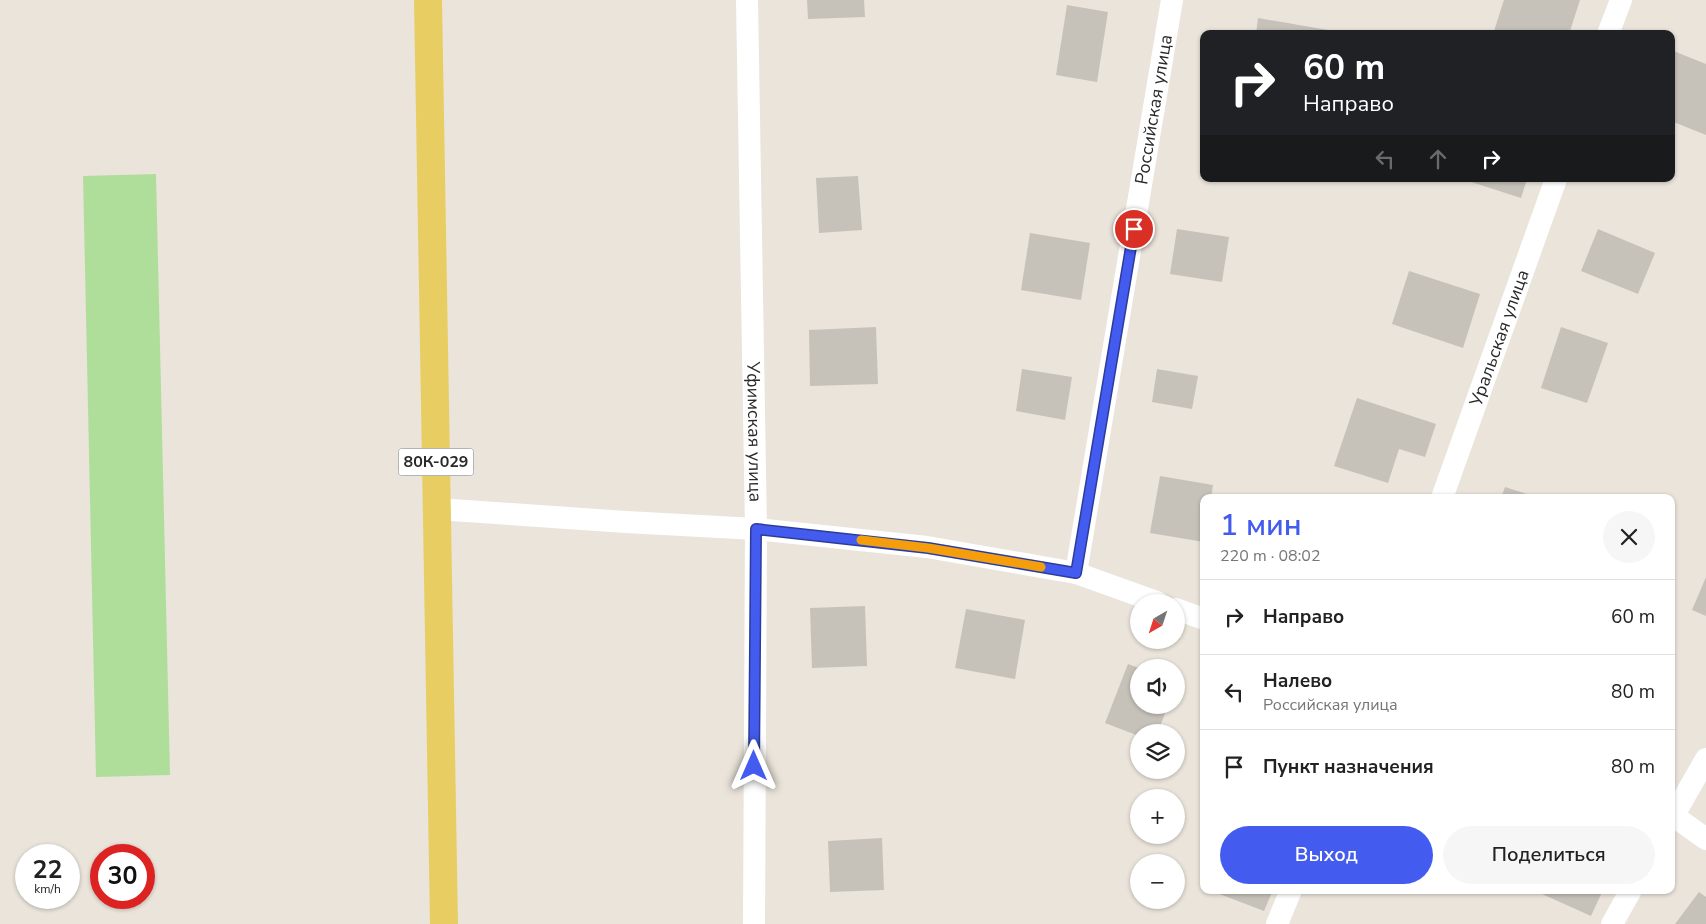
<!DOCTYPE html>
<html lang="ru">
<meta charset="utf-8">
<style>
:root{--surface:#fff;--page:#f6f6f6;--text:#222;--muted:#767676;--line:#e0e0e0;--accent:#435cef}
body{margin:0;font-family:"Nunito Sans",sans-serif;background:var(--page);color:var(--text);height:100vh;display:flex;flex-direction:column;font-size:19px;white-space:nowrap}
*{box-sizing:border-box;margin:0}
p{font-size:16px;color:var(--muted)}
.icon{flex:none;width:28px;height:28px;fill:none;stroke:currentColor;stroke-width:2;stroke-linecap:round;stroke-linejoin:round}
.map{position:relative;flex:1;overflow:hidden}
.sheet{position:absolute;left:1200px;top:494px;width:475px;height:400px;display:flex;flex-direction:column;background:var(--surface);border-radius:10px;box-shadow:0 1px 4px #0004}
.sheet>*{flex:none}
.hud{position:absolute;left:1200px;top:30px;width:475px;height:152px;border-radius:10px;box-shadow:0 1px 4px #0004;background:#202124;color:#fff;overflow:hidden}
.needle{width:32px;rotate:219deg}
.fabs{position:absolute;left:1130px;top:594px;display:grid;gap:10px}
.fabs a{display:grid;place-items:center;width:55px;height:55px;border-radius:50%;background:var(--surface);box-shadow:0 1px 4px #0004;font-size:25px}
.speed{position:absolute;left:15px;top:844px;display:flex;gap:10px;font-size:25px;font-weight:700;text-align:center}
.speed>*{display:grid;place-content:center;width:65px;height:65px;border-radius:50%;background:var(--surface);box-shadow:0 1px 4px #0004;line-height:1}
.speed small{font-size:12px;font-weight:400}
.speed .limit{border:8px solid #d22;background:#fff;color:#111}
.pin{position:absolute;display:grid;place-items:center;width:42px;height:42px;color:#fff;margin:-21px;border:2px solid #fff;border-radius:50%;box-shadow:0 1px 5px #0007}
.me{position:absolute;width:55px;margin:-28px;rotate:0deg;stroke-linejoin:round;filter:drop-shadow(0 0 4px #0008)}
.turn{display:flex;align-items:center;gap:18px;height:105px;padding:0 20px;font-size:22px}
.turn .icon{width:65px;height:65px;stroke-width:2.5}
.turn b{display:block;font-size:35px;line-height:42px}
.lanes{display:flex;align-items:center;height:48px;padding:0 20px;background:#0003;justify-content:center;gap:25px;direction:ltr}
.lanes .off{opacity:.35}
.round{display:grid;place-items:center;flex:none;width:52px;height:52px;border-radius:26px;background:var(--page)}
.summary{display:flex;align-items:center;justify-content:space-between;height:85px;padding:0 20px}
h1{font-size:30px;font-weight:600;line-height:38px;color:var(--accent)}
.button{display:flex;gap:10px;margin-top:auto;padding:10px 20px}
.button a{flex:1;height:58px;border-radius:30px;background:var(--accent);color:#fff;font-size:20px;font-weight:600;line-height:58px;text-align:center}
.button a+a{background:var(--page);color:var(--text)}
ul{padding:0;list-style:none}
li{display:flex;align-items:center;gap:15px;height:75px;padding:0 20px;border-top:1px solid var(--line)}
li div{flex:1}
li b{display:block;font-size:19px}
li em{font-style:normal}
.map>svg:first-child{display:block}
.green{fill:#afde9a}
.building{fill:#c6c2ba}
.lines{fill:none;stroke-linecap:round;stroke-linejoin:round}
.street{stroke:#fff;stroke-width:22}
.primary{stroke:#e8ce62;stroke-width:28}
.route-casing{stroke:#2c3c9b;stroke-width:12}
.route{stroke:#435cef;stroke-width:9}
.slow{stroke:#f59e0b;stroke-width:9}
.labels{text-anchor:middle;dominant-baseline:central;stroke-width:4.5;stroke-linejoin:round;paint-order:stroke}
.shield{fill:#fff;stroke:#696969;stroke-width:1}
.shield-label{font-size:16px;font-weight:bold;fill:#292929}
.street-label{font-size:18px;fill:#292929;stroke:#fff}
</style>
<div class="map">
<svg width="1706" height="924" viewBox="0 0 1706 924">
<rect width="100%" height="100%" fill="#eae4db"/>
<path class="green" d="M156,174L170,775L96,777L83,176Z"/>
<g class="building">
<path d="M807,0H864L865,17L808,19Z"/>
<path d="M1504,0H1580L1569,34H1493Z"/>
<path d="M1067,5L1108,12L1097,82L1056,75Z"/>
<path d="M1258,18L1334,31V34H1256Z"/>
<path d="M1671,50L1706,64V135L1671,121Z"/>
<path d="M858,176L862,230L819,233L816,178Z"/>
<path d="M1462,179H1527L1521,198Z"/>
<path d="M1177,229L1229,237L1222,282L1170,274Z"/>
<path d="M1598,229L1655,253L1638,294L1581,271Z"/>
<path d="M1030,233L1090,243L1081,300L1021,290Z"/>
<path d="M1409,271L1480,294L1463,348L1392,324Z"/>
<path d="M876,327L878,384L810,386L809,330Z"/>
<path d="M1561,327L1608,343L1587,403L1541,388Z"/>
<path d="M1022,369L1072,377L1065,420L1016,411Z"/>
<path d="M1157,369L1198,376L1192,409L1152,402Z"/>
<path d="M1357,398L1436,424L1425,457L1399,449L1388,483L1334,466Z"/>
<path d="M1160,476L1213,485L1211,498H1204V542L1150,533Z"/>
<path d="M1505,487L1536,497V498H1501Z"/>
<path d="M1706,577V616L1692,610Z"/>
<path d="M865,606L867,666L812,668L810,608Z"/>
<path d="M966,609L1025,620L1015,679L955,668Z"/>
<path d="M1128,664L1139,668V705H1168L1158,732H1139V736L1105,723Z"/>
<path d="M882,838L884,890L830,892L828,841Z"/>
<path d="M1209,890H1273L1264,911Z"/>
<path d="M1543,890H1603L1591,916L1542,894Z"/>
<path d="M1699,892L1706,897V924H1675Z"/>
</g>
<g class="lines">
<g class="street">
<path id="s1" d="M747,0L756,529L754,924"/>
<path d="M1608,34L1621,0"/>
<path id="s2" d="M1442,498L1556,179"/>
<path d="M437,509L626,522L756,529L927,547L1076,573L1157,602"/>
<path id="s3" d="M1076,573L1172,0"/>
<path d="M1176,609L1204,619"/>
<path d="M1671,814L1706,839"/>
<path d="M1671,820L1706,759"/>
<path d="M1277,924L1291,890"/>
<path d="M1612,924L1631,890"/>
</g>
<path class="primary" d="M428,0L444,924"/>
</g>
<g class="lines">
<g class="route-casing">
<path id="route" d="M754,766L756,529L928,548L1076,573L1134,229"/>
</g>
<use href="#route" class="route"/>
<path class="slow" d="M861,540L928,548L1041,567"/>
</g>
<g class="labels">
<rect class="shield" x="398.5" y="448.5" width="75" height="27" rx="4"/>
<g class="shield-label">
<text x="436" y="462">80К-029</text>
</g>
<g class="street-label">
<text stroke="none"><textPath href="#s3" startOffset="470">Российская улица</textPath></text>
<text stroke="none"><textPath href="#s2" startOffset="170">Уральская улица</textPath></text>
<text stroke="none"><textPath href="#s1" startOffset="432">Уфимская улица</textPath></text>
</g>
</g>
</svg>
<div class="fabs">
<a><svg class="needle" viewBox="-14 -14 28 28"><path d="M0-13l5 13h-10z" fill="#e53935"/><path d="M0 13l5-13h-10z" fill="#767676"/></svg></a>
<a><svg class="icon" aria-label="sound" viewBox="0 0 24 24"><path d="M4 9h4l5-4v14l-5-4H4zM17 9q2 3 0 6"/></svg></a>
<a><svg class="icon" aria-label="layers" viewBox="0 0 24 24"><path d="M12 4l9 5-9 5-9-5zM3 14l9 5 9-5"/></svg></a>
<a>+</a>
<a>−</a>
</div>
<div class="speed"><div>22<small>km/h</small></div><div class="limit">30</div></div>
<div class="pin" style="left:1134px;top:229px;background:#d93025"><svg class="icon" aria-label="arrive" viewBox="0 0 24 24"><path d="M6 21V4h12l-3 4 3 4H6"/></svg></div>
<svg class="me" style="left:754px;top:766px" viewBox="-20 -20 40 40"><path d="M0-17L14 15 0 8-14 15z" fill="#435cef" stroke="#fff" stroke-width="4"/></svg>
<div class="hud">
<div class="turn"><svg class="icon" aria-label="right" viewBox="0 0 24 24"><path d="M7 20v-9h11M14 6l5 5-5 5"/></svg><div><b>60 m</b>Направо</div></div>
<div class="lanes"><svg class="icon off" aria-label="left" viewBox="0 0 24 24"><path d="M17 20v-9H6M10 6l-5 5 5 5"/></svg><svg class="icon off" aria-label="ahead" viewBox="0 0 24 24"><path d="M12 20V5M6 11l6-6 6 6"/></svg><svg class="icon" aria-label="right" viewBox="0 0 24 24"><path d="M7 20v-9h11M14 6l5 5-5 5"/></svg></div>
</div>
<section class="sheet">
<div class="summary"><div><h1>1 мин</h1><p>220 m · 08:02</p></div><a class="round"><svg class="icon" aria-label="close" viewBox="0 0 24 24"><path d="M6 6l12 12M18 6L6 18"/></svg></a></div>
<ul>
<li><svg class="icon" aria-label="right" viewBox="0 0 24 24"><path d="M7 20v-9h11M14 6l5 5-5 5"/></svg><div><b>Направо</b></div><em>60 m</em></li>
<li><svg class="icon" aria-label="left" viewBox="0 0 24 24"><path d="M17 20v-9H6M10 6l-5 5 5 5"/></svg><div><b>Налево</b><p>Российская улица</p></div><em>80 m</em></li>
<li><svg class="icon" aria-label="arrive" viewBox="0 0 24 24"><path d="M6 21V4h12l-3 4 3 4H6"/></svg><div><b>Пункт назначения</b></div><em>80 m</em></li>
</ul>
<div class="button"><a>Выход</a><a>Поделиться</a></div>
</section>
</div>
